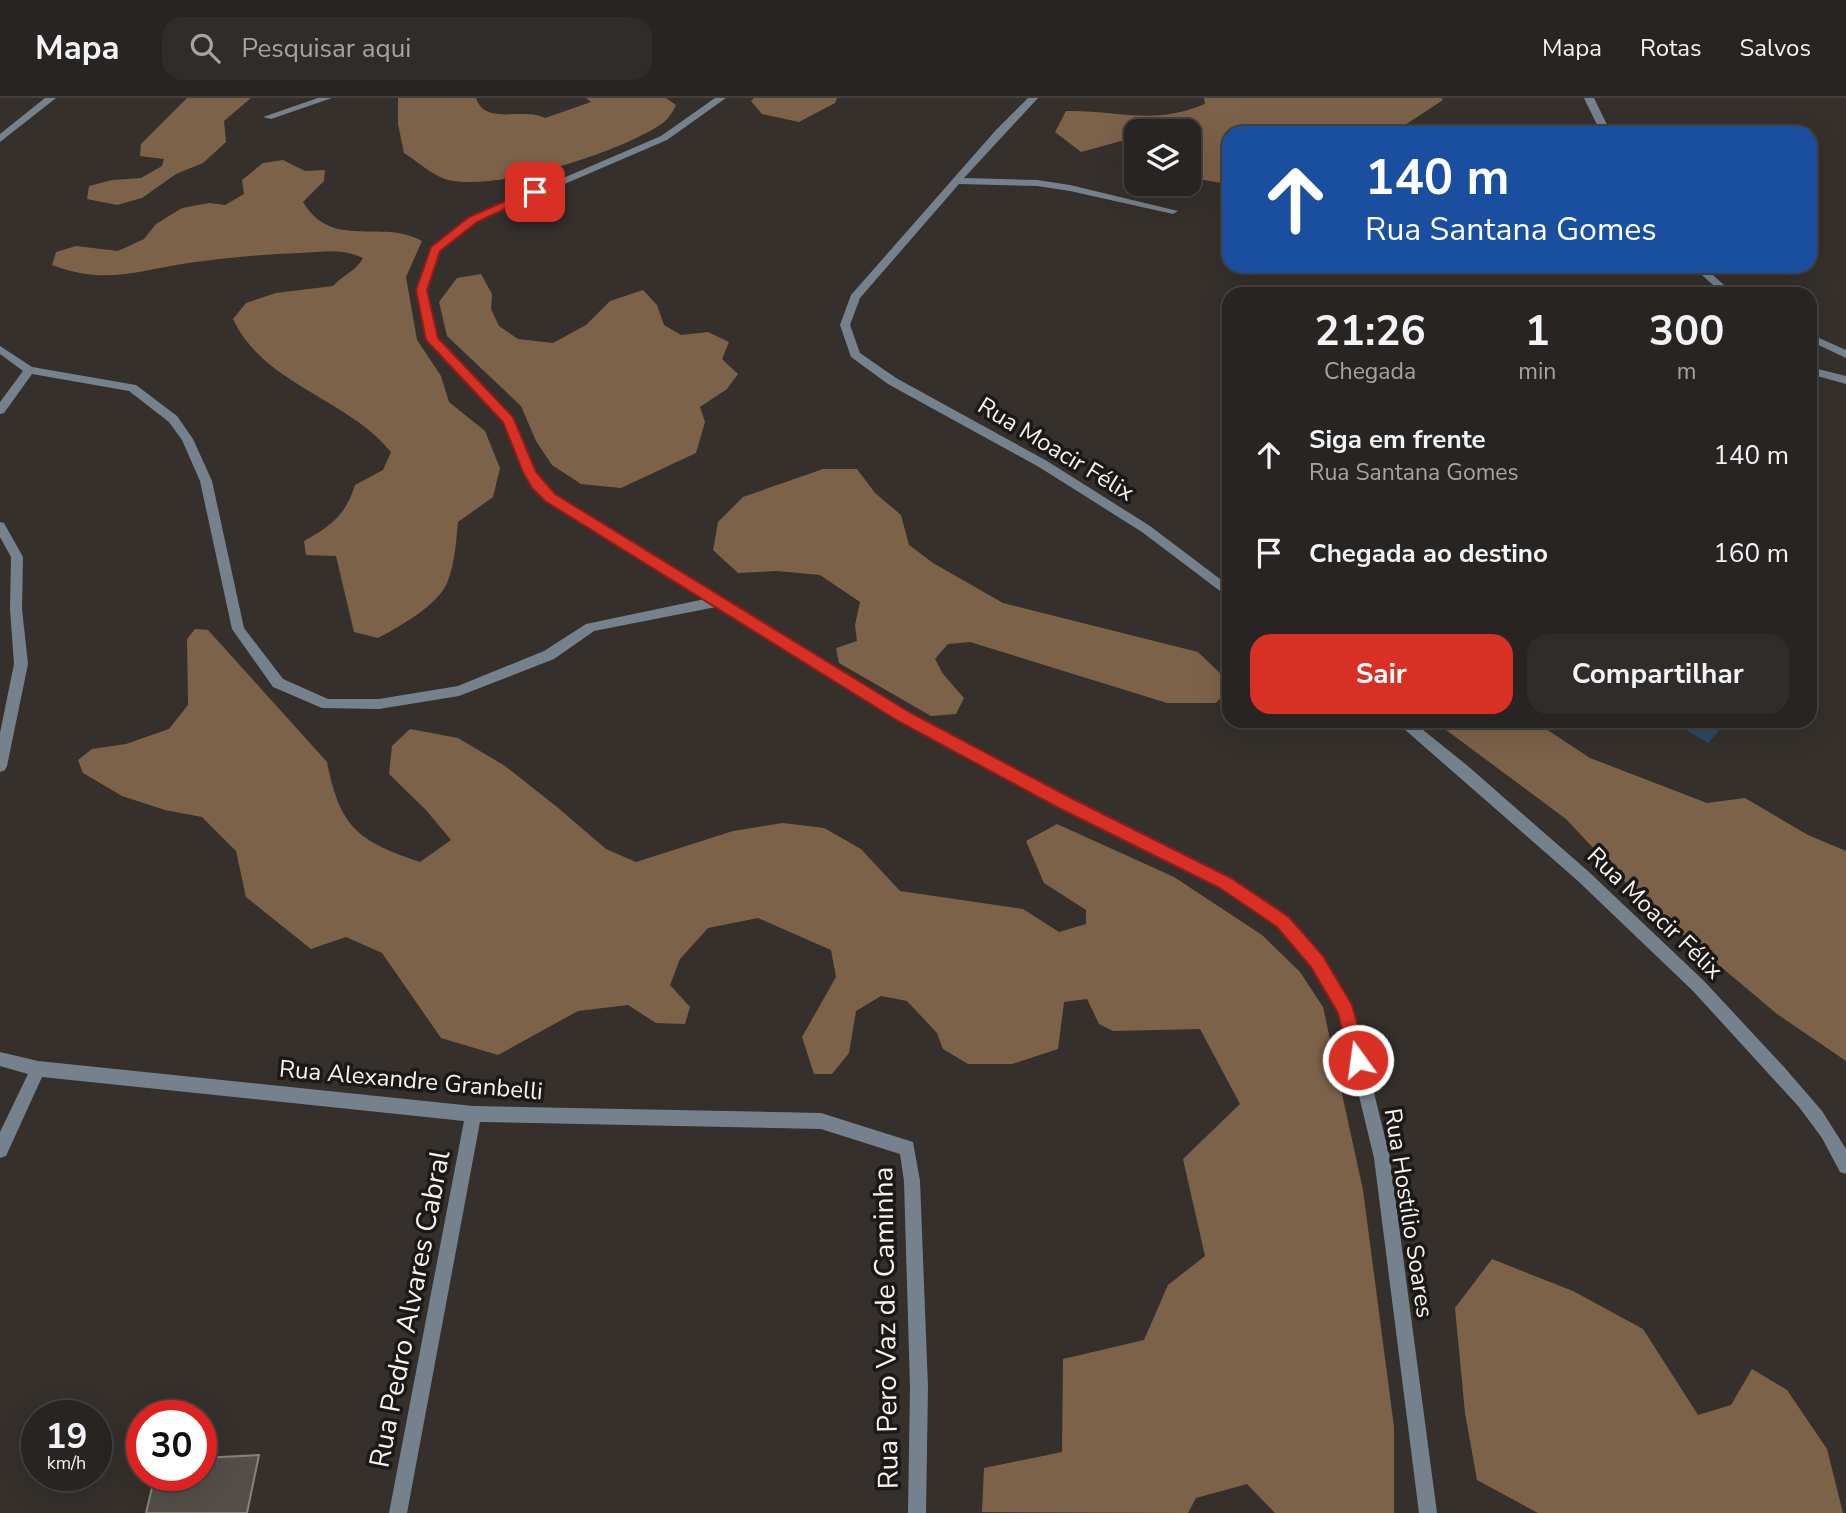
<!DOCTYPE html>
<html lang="pt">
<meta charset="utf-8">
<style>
:root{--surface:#282421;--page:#302c2a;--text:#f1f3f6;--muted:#a5a4a5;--line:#44413f;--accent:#d93025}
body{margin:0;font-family:"Nunito Sans",sans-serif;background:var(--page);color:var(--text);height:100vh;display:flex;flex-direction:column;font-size:26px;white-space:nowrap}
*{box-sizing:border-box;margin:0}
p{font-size:23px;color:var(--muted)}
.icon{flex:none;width:38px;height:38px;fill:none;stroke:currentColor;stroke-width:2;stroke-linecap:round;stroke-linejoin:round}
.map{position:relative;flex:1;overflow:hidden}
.drawer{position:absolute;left:1222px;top:189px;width:595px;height:441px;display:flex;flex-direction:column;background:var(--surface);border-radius:21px;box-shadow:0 7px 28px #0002,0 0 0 2px var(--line)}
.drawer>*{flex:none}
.guide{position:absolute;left:1222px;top:28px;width:595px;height:147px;border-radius:21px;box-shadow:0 7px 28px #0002,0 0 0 2px var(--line);background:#1a4fa0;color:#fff;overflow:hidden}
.controls{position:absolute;left:1124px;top:21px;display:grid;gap:14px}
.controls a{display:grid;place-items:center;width:77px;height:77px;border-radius:14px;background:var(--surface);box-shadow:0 7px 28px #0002,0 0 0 2px var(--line);font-size:35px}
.speed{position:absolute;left:21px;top:1302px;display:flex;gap:14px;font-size:35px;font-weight:700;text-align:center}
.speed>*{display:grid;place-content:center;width:91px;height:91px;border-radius:50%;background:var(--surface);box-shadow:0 7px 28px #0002,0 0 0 2px var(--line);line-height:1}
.speed small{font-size:18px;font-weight:400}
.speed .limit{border:10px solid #d22;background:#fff;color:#111}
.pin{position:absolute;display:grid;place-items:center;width:60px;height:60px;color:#fff;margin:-30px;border-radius:14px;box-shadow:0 4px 10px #0006}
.me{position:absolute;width:77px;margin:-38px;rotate:346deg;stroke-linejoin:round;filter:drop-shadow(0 0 5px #0008)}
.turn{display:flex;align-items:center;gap:24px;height:147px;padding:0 28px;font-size:32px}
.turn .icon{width:91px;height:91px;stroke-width:2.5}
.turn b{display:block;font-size:49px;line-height:60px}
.eta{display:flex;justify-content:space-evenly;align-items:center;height:119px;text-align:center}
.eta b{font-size:42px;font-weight:700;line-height:49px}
.cta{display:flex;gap:14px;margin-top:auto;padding:14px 28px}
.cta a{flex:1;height:80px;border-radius:21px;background:var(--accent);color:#fff;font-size:28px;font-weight:700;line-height:80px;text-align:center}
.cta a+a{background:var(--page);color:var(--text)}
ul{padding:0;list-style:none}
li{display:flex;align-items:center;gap:21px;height:98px;padding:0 28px}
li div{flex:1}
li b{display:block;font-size:26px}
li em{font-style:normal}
header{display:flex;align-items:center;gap:42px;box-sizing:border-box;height:98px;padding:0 35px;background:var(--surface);border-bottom:2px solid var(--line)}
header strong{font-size:33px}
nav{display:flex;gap:38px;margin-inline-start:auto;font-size:24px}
.search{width:490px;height:63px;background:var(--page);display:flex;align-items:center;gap:18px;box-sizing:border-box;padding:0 24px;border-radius:21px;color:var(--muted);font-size:26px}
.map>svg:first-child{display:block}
.forest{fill:#7d624a}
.water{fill:#2e4a60}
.building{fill:#544e4a;stroke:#88827e;stroke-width:2}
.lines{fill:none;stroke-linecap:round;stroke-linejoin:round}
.lane{fill:#75828d;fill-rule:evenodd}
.street{fill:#75828d;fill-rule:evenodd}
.route{fill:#d93025;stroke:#8d1f18;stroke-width:2}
.labels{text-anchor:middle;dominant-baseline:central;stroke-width:7;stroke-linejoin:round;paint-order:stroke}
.street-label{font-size:24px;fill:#f6f3f0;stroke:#1b1917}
.near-street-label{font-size:28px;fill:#f6f3f0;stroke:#1b1917}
</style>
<header>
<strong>Mapa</strong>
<div class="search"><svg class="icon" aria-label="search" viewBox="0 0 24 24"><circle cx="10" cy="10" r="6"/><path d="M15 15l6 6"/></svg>Pesquisar aqui</div>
<nav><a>Mapa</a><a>Rotas</a><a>Salvos</a></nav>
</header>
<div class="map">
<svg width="1846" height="1415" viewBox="0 0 1846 1415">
<rect width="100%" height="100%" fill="#35302c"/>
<g class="forest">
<path d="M187,0H251L224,23L226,44L203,65L176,76L142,100L117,107L87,101L89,88L112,82L141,80L162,68L164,61L140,58L141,46Z"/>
<path d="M398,0H476C485,28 522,9 545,20L591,4L586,0H666L676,7C673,13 669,20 664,24C626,53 490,96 445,81C431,76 417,63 404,55L398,26Z"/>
<path d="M754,0H837L835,5L799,24L762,16L751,3Z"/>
<path d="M1204,0H1441L1443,2L1405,27V35H1228V86L1198,81L1188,48V33H1136V39L1081,54L1055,34L1066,13C1119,12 1151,28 1205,6Z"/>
<path d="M283,62L305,73L325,72L324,83L303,104C332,153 381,120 422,143L406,179L417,242L441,278L449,304L485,333L500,370L493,399L458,424C456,443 455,466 447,485C438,507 399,529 378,540L354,534L336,458L306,457L304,443C332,427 345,418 355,387L383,372L391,354C347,300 264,287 233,221L246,205L276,195L333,188C343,177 356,173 363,160C342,150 323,154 300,155C263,156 226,160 188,165C137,173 104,187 52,167L56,154L76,148L118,153L144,141L156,126L182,110L209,105L225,107L244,96L242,82L263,65Z"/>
<path d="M481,176L492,196L491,211L499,228L518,241L553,245L586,227L610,203L643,192L657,207L664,227L681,237L708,234L729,244L722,261L738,276L727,291L700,309L705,324L696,355L621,390L581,386L552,367L536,343L521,308L447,238L439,204L457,180Z"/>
<path d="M823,371H857L875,395L901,417L909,447L933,465L1003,505L1198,554L1228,583V592L1216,605H1167L970,544L948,546L935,561L943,576L964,600L956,616L931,618L839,565L836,550L857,543L855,527L860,504L820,477L777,473L738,475L713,452L718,424L743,399Z"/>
<path d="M195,531L208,532L327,664C340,730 358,743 420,764L451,742L426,712L389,676L392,648L410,631L458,640L505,668L557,709L606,751L636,764L733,733L783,725L824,730L861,751L900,793L1023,811L1059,834L1086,826V812L1044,785L1026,743L1057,726L1174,779L1262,837L1300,874L1323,909L1363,1092L1394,1329V1415H1275L1247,1386L1196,1400L1188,1415L982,1414L984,1370L1062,1354L1063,1261L1144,1242L1168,1187L1205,1158L1183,1061L1240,1006L1200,931L1113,933L1099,926L1087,901L1064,904L1058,951L1012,966H968L943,951L937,935L907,903L881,898L856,913L849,955L832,976H814L802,939L836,879L831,852L758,820L708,830L680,861L670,887L690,909L685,926L656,925L628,907L578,913L498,957L441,940L382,855L346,839L311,851L246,799L236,753L202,719L165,712L122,698L83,675L78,662L92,651L126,646L169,631L188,607L187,541Z"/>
<path d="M1434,623H1534L1590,660L1707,705L1745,700L1808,737L1846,753V963L1777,916L1645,805L1566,721Z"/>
<path d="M1492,1161L1573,1193L1643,1231L1698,1317L1731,1307L1752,1271L1787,1292L1827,1351L1843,1415H1538L1477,1382L1465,1315L1455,1210Z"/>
</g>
<path class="water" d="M1670,623H1728L1708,645Z"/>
<path class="building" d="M259,1357L247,1415H146L155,1377H201V1360Z"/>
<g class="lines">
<path class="lane" d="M1810,269L1846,278V286L1810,276Z"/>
<g class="street">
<path d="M45,0H56L0,44V36Z"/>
<path d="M318,0H332L271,21L263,19Z"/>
<path d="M715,0H726L667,42L476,124L440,153L427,192L437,241L512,319L534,372L554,396L909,615L1068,700L1231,781L1288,819L1322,859L1354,913L1390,1060L1437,1415H1419L1374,1060L1339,915L1312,869L1278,829L1221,789L1058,708L899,623L716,509L594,533L554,561L459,598L379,611L322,610L273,589L232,531L200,383L182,342L169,324L129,293L32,276L4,315L0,316V304L23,273L0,256V248L32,269L136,287L177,318L193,341L212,383L244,530L283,581L328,601H379L458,588L544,553L586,526L705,501L546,402L523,374L503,324L427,242L417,192L431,150L470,120L661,38Z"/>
<path d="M1028,0H1038L964,80L1037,82L1070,87L1178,113L1173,116L1070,93L1037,88L959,86L860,200L850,227L860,255L896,280L1047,363L1150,428L1228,487V498L1224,496L1142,434L1039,369L888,286L851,259L840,227L851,197L996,32Z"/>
<path d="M1584,0H1594L1611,35H1601Z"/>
<path d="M1692,168H1703L1734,196H1723Z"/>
<path d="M1810,236L1846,252V260L1810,243Z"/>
<path d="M0,424L4,425L23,459L22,511L28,566L7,668L5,672L0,674V635L14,566L10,511L11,459L0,439Z"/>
<path d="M1395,623H1412L1469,669L1589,774L1704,883L1784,969L1822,1013L1846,1051V1076L1840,1074L1822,1040L1799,1009L1693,893L1578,783Z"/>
<path d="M0,954L38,963L473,1008L821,1015L913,1044L920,1083L928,1289L926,1415H908L910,1289L904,1083L900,1056L821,1031L480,1024L407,1415H389L464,1023L42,979L6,1058L0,1060V1034L28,976L0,968Z"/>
</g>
</g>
<path class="route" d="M531,92L540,94L477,124L440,153L427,192L438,240L513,319L536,374L555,396L909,614L1069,699L1231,780L1289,819L1323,858L1352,907L1367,962L1364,968L1358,970L1351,968L1338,915L1311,869L1277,829L1220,790L1057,709L898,623L545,403L532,390L523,374L503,324L426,242L416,192L431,149L469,119Z"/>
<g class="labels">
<g class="street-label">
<text transform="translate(1056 351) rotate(31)">Rua Moacir Félix</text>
<text transform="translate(1655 815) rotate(44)">Rua Moacir Félix</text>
<text transform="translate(411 982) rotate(5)">Rua Alexandre Granbelli</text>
<text transform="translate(1409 1115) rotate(81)">Rua Hostílio Soares</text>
</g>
<g class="near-street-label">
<text transform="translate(410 1211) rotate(-79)">Rua Pedro Alvares Cabral</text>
<text transform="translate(886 1230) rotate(-91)">Rua Pero Vaz de Caminha</text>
</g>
</g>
</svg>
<div class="controls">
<a><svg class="icon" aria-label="layers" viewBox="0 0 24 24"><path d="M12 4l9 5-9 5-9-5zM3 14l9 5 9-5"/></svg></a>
</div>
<div class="speed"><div>19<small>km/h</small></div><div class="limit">30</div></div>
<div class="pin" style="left:535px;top:94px;background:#d93025"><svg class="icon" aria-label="arrive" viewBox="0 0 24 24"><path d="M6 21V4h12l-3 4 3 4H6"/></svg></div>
<svg class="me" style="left:1358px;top:962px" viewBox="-20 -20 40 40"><circle r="17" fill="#d93025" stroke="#fff" stroke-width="3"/><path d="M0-11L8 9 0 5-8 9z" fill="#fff"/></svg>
<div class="guide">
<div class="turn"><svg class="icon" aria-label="ahead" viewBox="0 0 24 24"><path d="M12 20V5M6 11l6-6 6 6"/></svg><div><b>140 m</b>Rua Santana Gomes</div></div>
</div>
<section class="drawer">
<div class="eta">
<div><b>21:26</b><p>Chegada</p></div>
<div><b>1</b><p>min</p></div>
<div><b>300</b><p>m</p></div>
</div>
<ul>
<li><svg class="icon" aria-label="ahead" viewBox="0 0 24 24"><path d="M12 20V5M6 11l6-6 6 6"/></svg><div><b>Siga em frente</b><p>Rua Santana Gomes</p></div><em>140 m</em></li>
<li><svg class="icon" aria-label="arrive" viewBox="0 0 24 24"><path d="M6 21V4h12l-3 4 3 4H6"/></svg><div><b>Chegada ao destino</b></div><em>160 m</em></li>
</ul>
<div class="cta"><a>Sair</a><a>Compartilhar</a></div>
</section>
</div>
